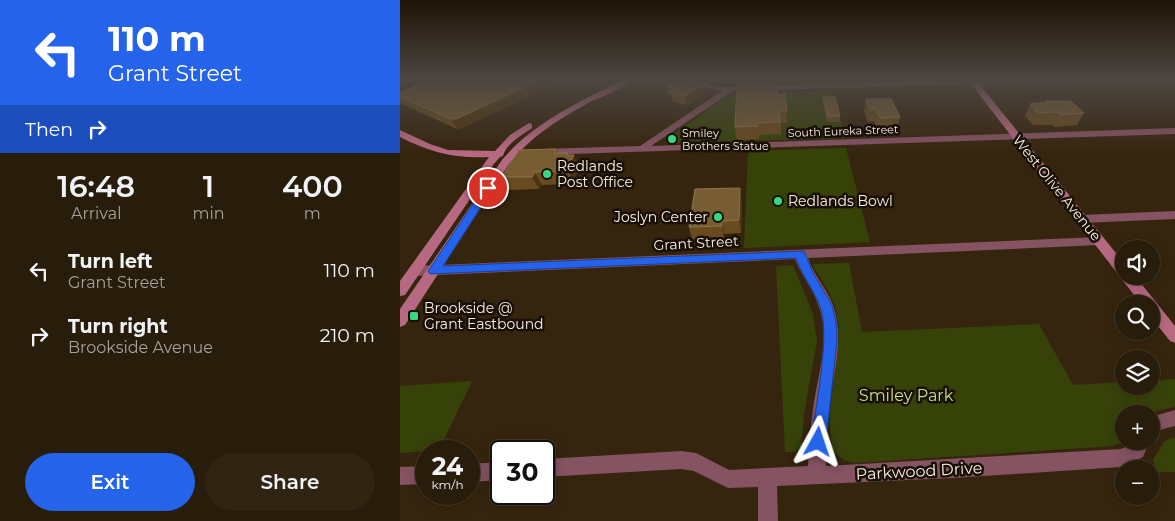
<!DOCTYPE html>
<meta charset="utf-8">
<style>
:root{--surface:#281c0a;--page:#302513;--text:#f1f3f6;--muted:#a5a19c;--line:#443a2b;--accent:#2563eb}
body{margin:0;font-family:Montserrat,sans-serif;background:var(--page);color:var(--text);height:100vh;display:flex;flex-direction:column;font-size:19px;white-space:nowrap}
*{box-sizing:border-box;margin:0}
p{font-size:16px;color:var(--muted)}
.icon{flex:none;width:28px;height:28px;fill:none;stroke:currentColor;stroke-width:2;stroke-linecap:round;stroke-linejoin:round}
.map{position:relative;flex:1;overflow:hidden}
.details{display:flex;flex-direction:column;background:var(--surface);width:400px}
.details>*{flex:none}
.banner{background:#2563eb;color:#fff;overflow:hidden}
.tools{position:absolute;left:715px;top:240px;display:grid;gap:10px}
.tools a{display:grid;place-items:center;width:45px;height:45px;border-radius:50%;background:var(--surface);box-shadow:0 2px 12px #0003,0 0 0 1px var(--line);font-size:25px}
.speed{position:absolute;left:15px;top:440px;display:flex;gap:10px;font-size:25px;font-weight:700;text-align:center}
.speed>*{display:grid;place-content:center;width:65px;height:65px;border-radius:50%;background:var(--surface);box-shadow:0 2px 12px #0003,0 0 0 1px var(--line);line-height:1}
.speed small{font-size:12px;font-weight:400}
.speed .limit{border:2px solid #111;border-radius:8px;background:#fff;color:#111}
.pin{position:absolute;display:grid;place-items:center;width:42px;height:42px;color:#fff;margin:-21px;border:2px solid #fff;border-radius:50%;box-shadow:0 1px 5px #0007}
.me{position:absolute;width:55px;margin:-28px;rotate:5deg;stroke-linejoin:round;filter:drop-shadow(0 0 4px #0008)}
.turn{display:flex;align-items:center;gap:18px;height:105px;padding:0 25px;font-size:22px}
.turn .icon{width:65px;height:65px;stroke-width:2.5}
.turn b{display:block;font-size:35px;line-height:42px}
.then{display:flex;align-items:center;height:48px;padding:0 25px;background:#0003;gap:10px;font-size:19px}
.eta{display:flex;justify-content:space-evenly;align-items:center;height:85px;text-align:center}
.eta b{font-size:30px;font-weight:600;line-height:35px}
.primary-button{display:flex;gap:10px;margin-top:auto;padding:10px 25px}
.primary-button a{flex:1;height:58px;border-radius:30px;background:var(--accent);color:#fff;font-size:20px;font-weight:600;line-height:58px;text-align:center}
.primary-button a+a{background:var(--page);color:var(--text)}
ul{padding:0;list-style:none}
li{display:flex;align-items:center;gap:15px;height:65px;padding:0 25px}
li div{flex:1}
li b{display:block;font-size:19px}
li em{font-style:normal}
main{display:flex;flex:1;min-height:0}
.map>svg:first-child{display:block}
.green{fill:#374209}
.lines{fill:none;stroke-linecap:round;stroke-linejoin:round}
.street{fill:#855362;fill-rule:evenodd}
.secondary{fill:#b86982;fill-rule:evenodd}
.wall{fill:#694b1f}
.shaded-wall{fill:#4e350f}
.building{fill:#785d33;stroke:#8c744e}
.route{fill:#2563eb;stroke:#184099}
.poi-dot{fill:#38d880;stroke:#181007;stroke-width:2}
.labels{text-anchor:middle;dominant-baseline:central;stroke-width:5;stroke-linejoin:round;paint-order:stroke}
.far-street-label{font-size:11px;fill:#f9eee0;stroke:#181007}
.far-poi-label{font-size:11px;fill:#f9eee0;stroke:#181007;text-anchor:start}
.poi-label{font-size:14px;fill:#f9eee0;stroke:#181007;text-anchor:start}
.street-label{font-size:14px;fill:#f9eee0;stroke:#181007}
.near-park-label{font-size:16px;fill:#c8e082;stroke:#181007}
.near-street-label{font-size:16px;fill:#f9eee0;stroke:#181007}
</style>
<main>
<section class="details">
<div class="banner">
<div class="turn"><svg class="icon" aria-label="left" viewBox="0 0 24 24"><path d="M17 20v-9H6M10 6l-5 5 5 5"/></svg><div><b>110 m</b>Grant Street</div></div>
<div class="then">Then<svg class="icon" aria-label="right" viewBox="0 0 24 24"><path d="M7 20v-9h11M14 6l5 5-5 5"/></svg></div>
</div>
<div class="eta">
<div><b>16:48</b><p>Arrival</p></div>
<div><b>1</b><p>min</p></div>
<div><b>400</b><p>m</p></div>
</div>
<ul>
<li><svg class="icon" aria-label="left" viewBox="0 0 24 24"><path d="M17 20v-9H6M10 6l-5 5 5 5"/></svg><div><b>Turn left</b><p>Grant Street</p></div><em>110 m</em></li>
<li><svg class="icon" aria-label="right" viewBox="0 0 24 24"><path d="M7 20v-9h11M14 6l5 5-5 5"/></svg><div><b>Turn right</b><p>Brookside Avenue</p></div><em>210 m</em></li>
</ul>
<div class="primary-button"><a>Exit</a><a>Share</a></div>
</section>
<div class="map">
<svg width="775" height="521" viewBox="0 0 775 521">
<rect width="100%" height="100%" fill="#36250e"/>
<g class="green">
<path d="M432,90L446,138L273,143L267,139L320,101L336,93Z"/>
<path d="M446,148L470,242L344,248L348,151Z"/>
<path d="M449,263L462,332L639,324L673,385L724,382V386H751V381L775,379V407L742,414H724V441L713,446L454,463C446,461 440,459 435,452C420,430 443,350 438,319C435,298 422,281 412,264Z"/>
<path d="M393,265L413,314L417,341L404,414L402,444L396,452H385L376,266Z"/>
<path d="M72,381L39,450L0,453V386Z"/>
<path d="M771,438H775V472H756L753,460L764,442Z"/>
</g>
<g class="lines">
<g class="street">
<path d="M275,80H290L318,87L553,80H650L646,82L333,91L251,146L775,128V134L141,155L136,152L141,149L240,146L322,91Z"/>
<path d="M775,211V219L682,223L676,219L682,215Z"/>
<path d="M700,237L706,241L700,245L408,258C414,276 427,289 433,305C445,338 433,375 429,408C427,427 427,446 426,466L721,449L731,445L732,441H750L743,457L721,467L553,478L377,486L378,521H358V487L328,488L294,471L281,469L144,477V459L281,451L296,453L329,470L408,466C409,447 410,428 413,409C417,377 431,339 419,307C414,290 402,277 395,259L14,276L9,274L8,271L9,268L14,266Z"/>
<path d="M775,410V426L763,429L751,434V417Z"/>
<path d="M101,462V480L69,482V464Z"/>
<path d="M26,466V484L0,485V467Z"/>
</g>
<g class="secondary">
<path d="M222,80H232C220,90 204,96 190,102C159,119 131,136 109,164L5,325L0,327V309L102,160C134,122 178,103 222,80Z"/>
<path d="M568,80H576L724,263V276H735L775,326V343L770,341L751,317V304H741Z"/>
<path d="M129,123L132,124V128C123,134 105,145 103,156L100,157L93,165L5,295L0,296V281L89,157C56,159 29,152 0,137V130L30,144L48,150L95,151L110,135Z"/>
</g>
</g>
<g class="wall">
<path d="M29,80H163L62,128L57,129L0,103V92Z"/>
<path d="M303,85L304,94L286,105L272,101L271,95L268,94L266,86Z"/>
<path d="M378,95L387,111V123H381V134L359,135V139L336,140L335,127Z"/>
<path d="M423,97L440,116V122H427L423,103Z"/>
<path d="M466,99L500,117L497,130H477L474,121L468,122L464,111Z"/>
<path d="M646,101L684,113L677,125L654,127L652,125H633L625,116L630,104L645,103Z"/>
<path d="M156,149L158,153L169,155L179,168L173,181H169L168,184L142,185L139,189L110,190L102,177Z"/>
<path d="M342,201L341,233L324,234V239L292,240L289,227Z"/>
</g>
<g class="shaded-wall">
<path d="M141,80H163L62,128L57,129L51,119Z"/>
<path d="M303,85L304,94L286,105L284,96Z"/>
<path d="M168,153L171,160L174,155L179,168L173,181L167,168V155Z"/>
<path d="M163,168L169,181L168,184L162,171Z"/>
<path d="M135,172L142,185L139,189L132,177Z"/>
<path d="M340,188L342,201L341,233L339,220Z"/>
<path d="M322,221L324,234V239L322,226Z"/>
</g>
<g class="building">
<path d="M29,80H141L56,119H51L0,97V92Z"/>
<path d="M276,80H284L303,85L284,96L270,92L276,88L266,86Z"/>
<path d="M337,85H377L378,95L385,94L387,111H379L380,122L358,123V126L335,127Z"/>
<path d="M423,97H435L440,116H428Z"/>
<path d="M466,99H491L500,117L480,118L476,109H470Z"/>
<path d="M646,101H671L684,113L660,115L658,112L638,113L630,104L648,102Z"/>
<path d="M156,149L154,153H168L167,155H174L167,168H163L162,171L135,172L132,177H102L119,150Z"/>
<path d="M340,188L339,220L322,221V226L289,227L295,189Z"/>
</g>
<linearGradient id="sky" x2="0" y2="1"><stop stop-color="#1e1408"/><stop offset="0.52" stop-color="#4c4641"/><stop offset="1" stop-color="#4c4641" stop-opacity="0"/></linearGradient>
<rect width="775" height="153" fill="url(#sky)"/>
<path class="route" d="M88,185L93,188L43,266L404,251L413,273L432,305L436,322L437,340L426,442L424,448L418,450L413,448L411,442C415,410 431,335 420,306C414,290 402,276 396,258L30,274L28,271L30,268L85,186Z"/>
<g class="poi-dot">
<circle cx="272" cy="139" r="5"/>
<circle cx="147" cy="174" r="5"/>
<circle cx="378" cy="201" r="5"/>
<circle cx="318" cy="217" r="5"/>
<rect x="9" y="311" width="10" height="10" rx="2.5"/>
</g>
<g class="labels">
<g class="far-street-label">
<text transform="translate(443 131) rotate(-2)">South Eureka Street</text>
</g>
<g class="far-poi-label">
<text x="282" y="133">Smiley<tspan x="282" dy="13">Brothers Statue</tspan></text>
</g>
<g class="poi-label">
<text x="157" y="166">Redlands<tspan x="157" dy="16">Post Office</tspan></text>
<text x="388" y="201">Redlands Bowl</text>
<text x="308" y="217" text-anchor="end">Joslyn Center</text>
<text x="24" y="308">Brookside @<tspan x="24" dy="16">Grant Eastbound</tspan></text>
</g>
<g class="street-label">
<text transform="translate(657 188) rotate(51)">West Olive Avenue</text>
<text transform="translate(296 243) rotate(-3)">Grant Street</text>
</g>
<g class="near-park-label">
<text x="506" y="395">Smiley Park</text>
</g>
<g class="near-street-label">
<text transform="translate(519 471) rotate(-3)">Parkwood Drive</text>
</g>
</g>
</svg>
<div class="tools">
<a><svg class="icon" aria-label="sound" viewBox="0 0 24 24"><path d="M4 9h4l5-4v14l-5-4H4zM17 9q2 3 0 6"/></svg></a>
<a><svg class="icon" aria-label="search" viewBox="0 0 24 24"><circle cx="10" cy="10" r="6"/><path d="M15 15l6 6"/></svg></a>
<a><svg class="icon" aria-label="layers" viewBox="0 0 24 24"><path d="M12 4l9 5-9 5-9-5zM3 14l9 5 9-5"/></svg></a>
<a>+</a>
<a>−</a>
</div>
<div class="speed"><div>24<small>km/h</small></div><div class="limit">30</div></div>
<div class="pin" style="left:88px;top:188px;background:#d93025"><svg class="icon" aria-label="arrive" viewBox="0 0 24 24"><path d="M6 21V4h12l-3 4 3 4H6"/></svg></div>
<svg class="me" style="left:418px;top:442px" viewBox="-20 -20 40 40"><path d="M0-17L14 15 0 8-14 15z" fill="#2563eb" stroke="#fff" stroke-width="4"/></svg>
</div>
</main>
